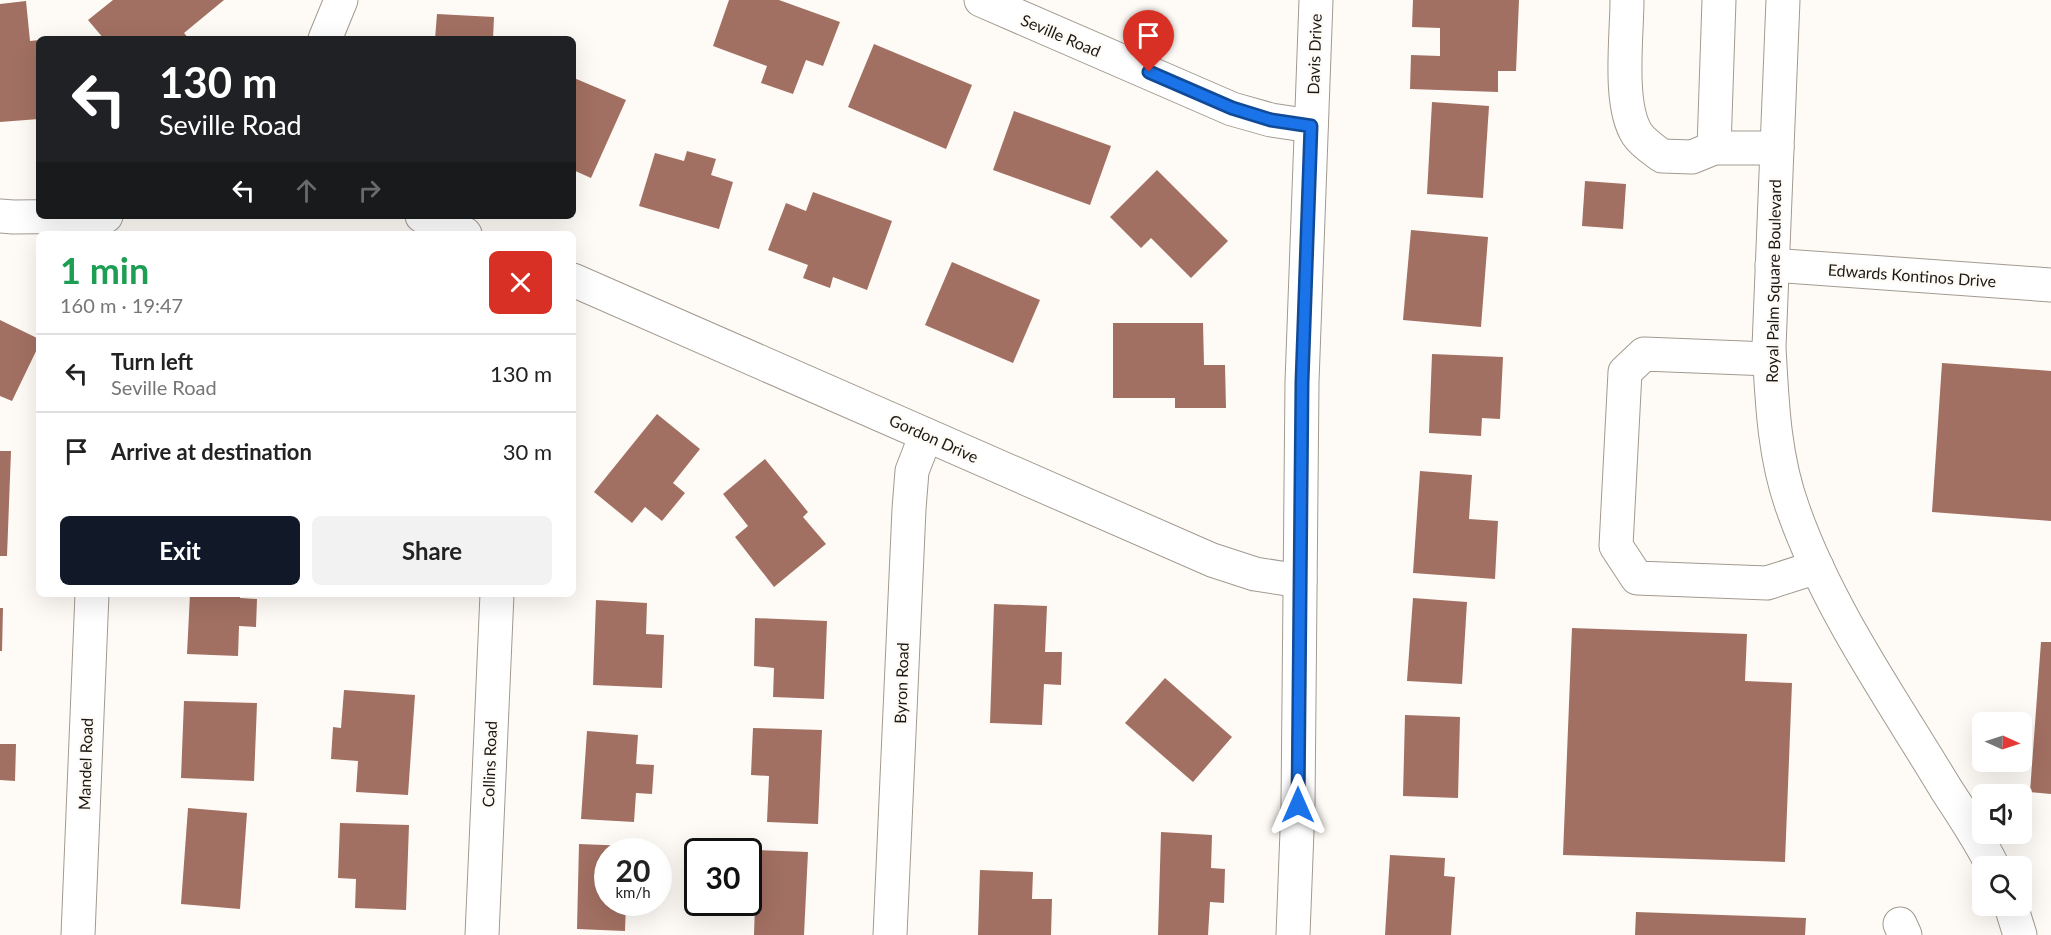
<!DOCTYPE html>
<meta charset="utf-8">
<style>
:root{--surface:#fff;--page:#f2f2f2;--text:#222;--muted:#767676;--line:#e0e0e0;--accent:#111827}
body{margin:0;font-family:Lato,sans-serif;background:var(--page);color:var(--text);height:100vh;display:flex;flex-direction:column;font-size:22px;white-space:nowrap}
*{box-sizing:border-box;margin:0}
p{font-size:20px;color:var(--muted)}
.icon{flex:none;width:33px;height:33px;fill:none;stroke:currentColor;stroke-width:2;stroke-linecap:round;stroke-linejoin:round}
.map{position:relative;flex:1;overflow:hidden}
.details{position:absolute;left:36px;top:231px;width:540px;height:366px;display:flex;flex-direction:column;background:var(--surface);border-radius:9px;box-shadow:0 6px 24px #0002}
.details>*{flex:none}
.guide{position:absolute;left:36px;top:36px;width:540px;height:183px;border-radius:9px;box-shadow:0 6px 24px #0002;background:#202124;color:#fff;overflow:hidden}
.needle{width:39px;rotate:93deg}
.controls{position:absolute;left:1972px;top:712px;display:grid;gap:12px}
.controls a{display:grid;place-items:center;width:60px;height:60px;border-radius:9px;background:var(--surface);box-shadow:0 6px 24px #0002;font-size:30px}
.speed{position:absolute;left:594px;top:838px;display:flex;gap:12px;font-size:30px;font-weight:700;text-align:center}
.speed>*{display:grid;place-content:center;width:78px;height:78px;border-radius:50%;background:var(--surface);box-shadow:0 6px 24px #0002;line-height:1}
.speed small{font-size:15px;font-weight:400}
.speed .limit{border:3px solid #111;border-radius:9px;background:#fff;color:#111}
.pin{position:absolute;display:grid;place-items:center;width:51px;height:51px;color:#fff;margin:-62px -26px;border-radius:50% 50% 50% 0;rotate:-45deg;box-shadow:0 0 6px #0007}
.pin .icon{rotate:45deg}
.me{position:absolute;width:66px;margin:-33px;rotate:0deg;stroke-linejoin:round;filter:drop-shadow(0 0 4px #0008)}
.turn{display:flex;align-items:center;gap:21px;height:126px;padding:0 24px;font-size:27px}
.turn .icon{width:78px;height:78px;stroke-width:2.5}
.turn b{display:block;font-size:42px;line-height:51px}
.lanes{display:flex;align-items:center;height:57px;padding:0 24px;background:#0003;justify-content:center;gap:30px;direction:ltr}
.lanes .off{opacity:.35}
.round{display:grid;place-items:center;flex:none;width:63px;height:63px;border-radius:9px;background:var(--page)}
.head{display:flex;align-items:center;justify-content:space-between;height:102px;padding:0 24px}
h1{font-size:36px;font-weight:700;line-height:45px;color:#1e9e55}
.primary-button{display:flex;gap:12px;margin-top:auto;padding:12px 24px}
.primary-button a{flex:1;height:69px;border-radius:9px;background:var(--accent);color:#fff;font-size:24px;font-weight:700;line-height:69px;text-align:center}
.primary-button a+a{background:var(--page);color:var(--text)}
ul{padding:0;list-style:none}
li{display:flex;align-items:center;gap:18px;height:78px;padding:0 24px;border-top:2px solid var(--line)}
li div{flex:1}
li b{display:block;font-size:22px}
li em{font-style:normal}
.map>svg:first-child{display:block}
.building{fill:#a27062}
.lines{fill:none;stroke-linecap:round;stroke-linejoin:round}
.minor-casing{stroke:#a29a90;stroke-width:35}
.minor{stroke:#fff;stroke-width:33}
.route-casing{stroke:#114b97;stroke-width:15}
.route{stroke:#1a73e8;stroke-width:10}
.labels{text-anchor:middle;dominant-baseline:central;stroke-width:4.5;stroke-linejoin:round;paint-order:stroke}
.street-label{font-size:16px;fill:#1c1915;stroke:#fefbf6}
</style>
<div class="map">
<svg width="2051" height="935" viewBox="0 0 2051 935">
<rect width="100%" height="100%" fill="#fefbf6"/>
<g class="building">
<path d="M113,0H224L184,33L189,39H104L88,20Z"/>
<path d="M729,0H779L840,22L823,66L806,60L793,94L761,83L767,66L713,46Z"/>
<path d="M1413,0H1519L1516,71H1498V92L1410,89L1411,55L1440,56V28L1412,27Z"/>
<path d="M26,1L30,41L39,40V119L0,122V4Z"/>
<path d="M437,14L494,17L493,39H435Z"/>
<path d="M874,44L972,85L946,149L848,107Z"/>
<path d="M574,78L626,100L591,178L573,170Z"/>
<path d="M1432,102L1489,106L1483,198L1427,194Z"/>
<path d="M1014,111L1111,146L1090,205L993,170Z"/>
<path d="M687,151L716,159L711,175L733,182L719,229L639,206L655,153L684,161Z"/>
<path d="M1157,170L1228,241L1191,278L1151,238L1141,248L1110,217Z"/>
<path d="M1585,181L1626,184L1623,229L1582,226Z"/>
<path d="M813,192L892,221L867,290L833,277L830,288L803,278L808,265L768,250L786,203L806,211Z"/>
<path d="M1411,230L1488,237L1481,327L1403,320Z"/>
<path d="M952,262L1040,300L1013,363L925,325Z"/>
<path d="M0,320L39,339V345L12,401L0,396Z"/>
<path d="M1113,323H1203L1204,365H1225L1226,408H1175V398H1113Z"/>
<path d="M1432,354L1503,357L1500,419L1482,418L1481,436L1429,433Z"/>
<path d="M1942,363L2051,371V521L1932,512Z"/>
<path d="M657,414L700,449L673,483L685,493L662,521L645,507L632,523L594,492Z"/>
<path d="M0,451H11L7,556H0Z"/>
<path d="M765,459L808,512L803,517L826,544L774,587L735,537L748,526L723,494Z"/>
<path d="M1420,471L1472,475L1469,519L1498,521L1495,579L1413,573Z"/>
<path d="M190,594H240V598L257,599L256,627L239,626L238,656L187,654Z"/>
<path d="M1413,598L1467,602L1462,684L1407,681Z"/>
<path d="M596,600L647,603L646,634L664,635L662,688L593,685Z"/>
<path d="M994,604L1047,606L1045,652H1062L1061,685L1044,684L1042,725L990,723Z"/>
<path d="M0,608H3L2,651H0Z"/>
<path d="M755,618L827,621L824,699L773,697L774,668L754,666Z"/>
<path d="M1572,628L1747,634L1745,681L1792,683L1785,862L1563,855Z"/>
<path d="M2041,642H2051V794L2030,792Z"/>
<path d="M1165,678L1232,737L1193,782L1125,723Z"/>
<path d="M344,690L415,695L408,795L356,792L358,761L331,759L333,727L341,728Z"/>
<path d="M184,701L257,703L254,781L181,778Z"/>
<path d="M1405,715L1460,717L1458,798L1403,796Z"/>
<path d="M753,728L822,730L818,824L767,822L769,776L751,775Z"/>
<path d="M587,731L638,735L636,764L654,765L652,794L636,793L634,822L581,819Z"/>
<path d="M0,744H16L15,781L0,780Z"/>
<path d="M188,808L247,813L240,909L181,904Z"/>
<path d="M340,823L409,825L406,910L355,908L356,879L338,878Z"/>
<path d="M1161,832L1212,835L1211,868L1225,869L1224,903L1210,902L1208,935H1158Z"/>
<path d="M579,844L629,846V852H608V903H626L625,931L577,929Z"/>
<path d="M758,850L808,852L804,935H754L755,903H748V868H757Z"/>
<path d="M1390,855L1445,858L1444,876L1455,877L1451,935H1385Z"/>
<path d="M980,870L1033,872L1032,899H1052L1051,935H978Z"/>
<path d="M1636,912L1806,918L1805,935H1635Z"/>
</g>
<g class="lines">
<g class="minor-casing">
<g id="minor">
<path d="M981,0L1232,109L1271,120L1311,126"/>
<path d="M1627,0C1627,36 1618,104 1637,134C1643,143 1654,150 1662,156L1692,157L1714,148H1777"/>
<path d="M1783,0L1769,347C1772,402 1774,457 1793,509C1828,609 1892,699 1946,789C1962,814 1980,840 1993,867"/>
<path d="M325,39L341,0"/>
<path d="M1714,148L1719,0"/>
<path d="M0,216L13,217L106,216"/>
<path d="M422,216L465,234"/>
<path d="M1772,265L2051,285"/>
<path d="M573,280L1212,560L1255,574L1300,581"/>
<path d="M1769,359L1644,354L1625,372L1616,546L1637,578L1767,583L1817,567"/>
<path d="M2011,906L2020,935"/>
<path d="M1900,924L1905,935"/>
<path d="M78,935L92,594"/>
<path d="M482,935L497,594"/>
<path d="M890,935L909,509L912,471L926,435"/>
<path d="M1293,935L1298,805L1302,382L1316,0"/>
</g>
</g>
<use href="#minor" class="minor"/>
</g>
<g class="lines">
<g class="route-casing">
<path id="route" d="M1149,72L1232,108L1271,120L1311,126L1302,382L1298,805"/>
</g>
<use href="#route" class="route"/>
</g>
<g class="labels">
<g class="street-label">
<text transform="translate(1061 35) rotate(23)">Seville Road</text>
<text transform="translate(1314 54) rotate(-88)">Davis Drive</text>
<text transform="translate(1912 275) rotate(4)">Edwards Kontinos Drive</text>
<text transform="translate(1773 281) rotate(-89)">Royal Palm Square Boulevard</text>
<text transform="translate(934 438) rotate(24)">Gordon Drive</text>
<text transform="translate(901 683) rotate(-88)">Byron Road</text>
<text transform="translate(85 764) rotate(-88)">Mandel Road</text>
<text transform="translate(489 764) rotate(-88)">Collins Road</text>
</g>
</g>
</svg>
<div class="controls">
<a><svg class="needle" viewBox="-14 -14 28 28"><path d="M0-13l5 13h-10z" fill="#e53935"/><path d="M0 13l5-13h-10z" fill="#767676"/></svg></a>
<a><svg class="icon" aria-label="sound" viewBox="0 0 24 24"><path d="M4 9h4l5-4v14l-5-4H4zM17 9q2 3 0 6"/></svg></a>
<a><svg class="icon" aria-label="search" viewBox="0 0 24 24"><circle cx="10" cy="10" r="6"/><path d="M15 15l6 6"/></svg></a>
</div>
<div class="speed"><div>20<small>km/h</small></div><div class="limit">30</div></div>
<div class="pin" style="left:1149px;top:72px;background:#d93025"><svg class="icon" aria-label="arrive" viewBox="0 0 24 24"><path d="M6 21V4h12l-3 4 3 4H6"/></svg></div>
<svg class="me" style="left:1298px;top:805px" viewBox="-20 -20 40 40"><path d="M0-17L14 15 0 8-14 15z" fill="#1a73e8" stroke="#fff" stroke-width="4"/></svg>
<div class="guide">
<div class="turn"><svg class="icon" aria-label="left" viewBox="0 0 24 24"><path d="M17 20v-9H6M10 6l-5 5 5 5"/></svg><div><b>130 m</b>Seville Road</div></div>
<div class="lanes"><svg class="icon" aria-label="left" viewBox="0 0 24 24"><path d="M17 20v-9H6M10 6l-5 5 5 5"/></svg><svg class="icon off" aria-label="ahead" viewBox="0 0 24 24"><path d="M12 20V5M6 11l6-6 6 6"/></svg><svg class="icon off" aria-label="right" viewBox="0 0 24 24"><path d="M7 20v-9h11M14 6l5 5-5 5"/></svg></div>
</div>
<section class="details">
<div class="head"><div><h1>1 min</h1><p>160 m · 19:47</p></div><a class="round" style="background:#d93025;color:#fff"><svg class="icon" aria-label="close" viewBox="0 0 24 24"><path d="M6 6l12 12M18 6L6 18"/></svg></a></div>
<ul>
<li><svg class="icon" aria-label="left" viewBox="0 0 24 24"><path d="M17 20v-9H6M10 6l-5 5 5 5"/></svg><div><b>Turn left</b><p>Seville Road</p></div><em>130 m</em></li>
<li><svg class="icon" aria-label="arrive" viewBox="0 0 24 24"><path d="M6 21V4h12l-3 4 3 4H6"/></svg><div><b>Arrive at destination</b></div><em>30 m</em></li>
</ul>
<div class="primary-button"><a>Exit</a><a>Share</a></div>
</section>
</div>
